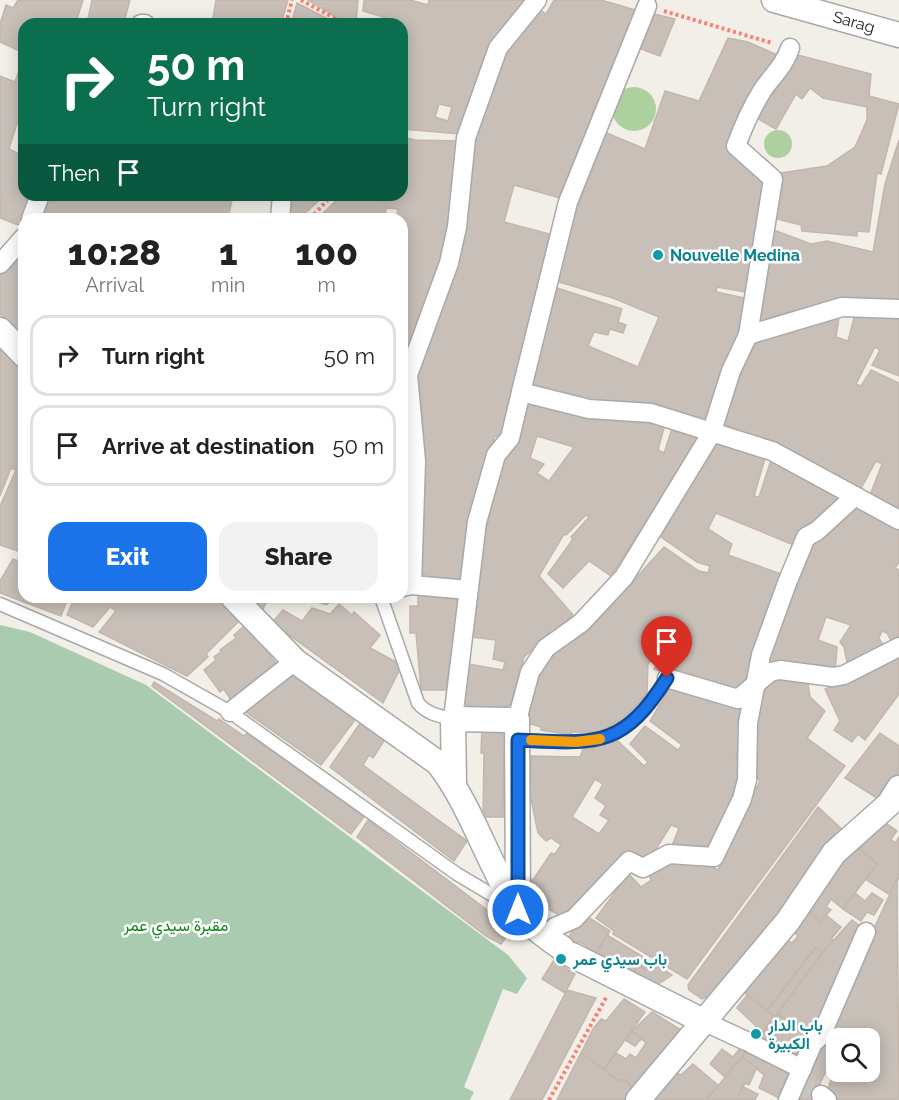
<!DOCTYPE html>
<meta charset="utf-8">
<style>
:root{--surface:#fff;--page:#f2f2f2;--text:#222;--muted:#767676;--line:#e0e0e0;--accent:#1a73e8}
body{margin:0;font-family:Raleway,Vazirmatn,sans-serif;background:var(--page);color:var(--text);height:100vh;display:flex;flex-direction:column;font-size:22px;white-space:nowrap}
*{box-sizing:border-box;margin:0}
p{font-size:20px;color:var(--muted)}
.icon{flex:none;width:33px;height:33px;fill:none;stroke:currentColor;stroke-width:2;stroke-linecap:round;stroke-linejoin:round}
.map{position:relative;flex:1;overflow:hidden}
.side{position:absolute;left:18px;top:213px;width:390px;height:390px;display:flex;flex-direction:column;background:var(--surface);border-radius:18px;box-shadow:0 3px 15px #0003}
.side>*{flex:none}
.guide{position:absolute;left:18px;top:18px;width:390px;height:183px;border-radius:18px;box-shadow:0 3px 15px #0003;background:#0b6e4f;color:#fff;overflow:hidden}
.fabs{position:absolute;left:826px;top:1028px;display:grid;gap:12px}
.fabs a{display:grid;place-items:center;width:54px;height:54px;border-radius:12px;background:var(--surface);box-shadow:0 3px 15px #0003;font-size:30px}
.pin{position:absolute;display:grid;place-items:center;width:51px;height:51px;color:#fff;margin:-62px -26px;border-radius:50% 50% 50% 0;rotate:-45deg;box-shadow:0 0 6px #0007}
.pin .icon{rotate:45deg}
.me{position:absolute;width:66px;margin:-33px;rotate:0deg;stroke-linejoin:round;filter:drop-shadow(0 0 4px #0008)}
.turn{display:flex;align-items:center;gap:21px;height:126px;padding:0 30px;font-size:27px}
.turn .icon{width:78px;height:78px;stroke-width:2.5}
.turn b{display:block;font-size:42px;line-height:51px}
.then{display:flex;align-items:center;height:57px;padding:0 30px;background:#0003;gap:12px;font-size:22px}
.eta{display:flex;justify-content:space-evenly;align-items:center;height:102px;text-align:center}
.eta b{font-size:36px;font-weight:800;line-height:42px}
.button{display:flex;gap:12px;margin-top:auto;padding:12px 30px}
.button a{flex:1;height:69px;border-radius:18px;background:var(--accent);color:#fff;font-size:24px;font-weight:800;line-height:69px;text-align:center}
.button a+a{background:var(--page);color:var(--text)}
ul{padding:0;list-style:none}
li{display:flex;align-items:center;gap:18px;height:81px;margin:0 12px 9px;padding:0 18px;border:3px solid var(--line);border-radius:18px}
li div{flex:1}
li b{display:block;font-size:22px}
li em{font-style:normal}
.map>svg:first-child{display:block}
.forest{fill:#add19e}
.cemetery{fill:#aacbaf}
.building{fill:#c7bfb8;stroke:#c4b6ab;stroke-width:1.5;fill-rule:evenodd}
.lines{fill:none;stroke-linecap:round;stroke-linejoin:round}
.pedestrian-tunnel{stroke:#c8c6c1;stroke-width:18;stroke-dasharray:18 9;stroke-linecap:butt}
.service-casing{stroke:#a9a9a9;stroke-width:15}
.pedestrian-casing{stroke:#a9a9a9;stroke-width:21}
.minor-casing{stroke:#a9a9a9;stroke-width:27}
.path{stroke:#fa8072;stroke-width:4;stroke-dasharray:3 3;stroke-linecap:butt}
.service{stroke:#fff;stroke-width:12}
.pedestrian{stroke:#fff;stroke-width:18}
.minor{stroke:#fff;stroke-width:24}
.route-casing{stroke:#114b97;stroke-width:15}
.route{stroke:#1a73e8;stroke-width:10}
.slow{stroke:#f59e0b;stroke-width:10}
.culture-dot{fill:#0f9aa8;stroke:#fff;stroke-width:2}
.labels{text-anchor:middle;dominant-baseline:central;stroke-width:5;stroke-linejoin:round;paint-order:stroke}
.street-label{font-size:16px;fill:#222;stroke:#fff}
.culture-label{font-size:16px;font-weight:bold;fill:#0d838f;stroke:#fff;text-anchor:start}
.park-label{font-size:16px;fill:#0c8416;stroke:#fff}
</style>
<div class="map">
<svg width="899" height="1100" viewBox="0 0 899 1100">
<rect width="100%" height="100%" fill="#f2efe9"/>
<g class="forest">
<circle cx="634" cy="109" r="22"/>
<circle cx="778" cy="144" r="14"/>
</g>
<path class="cemetery" d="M0,625L30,632L146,685L508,955L527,978L517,994L503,989L464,1087L474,1092L470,1100H0Z"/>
<g class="building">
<path d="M18,0H83L77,19L89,24H24V53L0,42V24L6,5L13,8Z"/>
<path d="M92,0H130L124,22H95L88,19Z"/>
<path d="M216,0H288L281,24H212Z"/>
<path d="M308,0H358L356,22L336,17Z"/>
<path d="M364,0H410L428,5L429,0H529L460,134L402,129V24H395L396,21L363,11ZM439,104L452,107L448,121L435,117Z"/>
<path d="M554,0H601L639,11L564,199L514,185L504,222L553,235L504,438L495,436L470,523L461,583L418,579L412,387L473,138L504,51L540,10L546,14Z"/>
<path d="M297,3L326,18L339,24H291Z"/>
<path d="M650,13L675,19L660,56L639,48Z"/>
<path d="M728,38L748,42L782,57L741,119L728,150L768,184L750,293L717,287L716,292L750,299L743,333L706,428L526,389L551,286L622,309L618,322L626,325L623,333L610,329L608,335L594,332L588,346L638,367L659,317L613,298L552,280L572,202L580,203L602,131L645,149L665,91L699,101Z"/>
<path d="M794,54L871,74L869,96L899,104L881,174L877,173L869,232L857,231V236L802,231L801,225L777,219L781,173L827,166L855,147L867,120V107L823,98L810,88L802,99L796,94L776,129L753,116Z"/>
<path d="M24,57V122L18,120L9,149L24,156V195H34L21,226L0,218V76L15,82Z"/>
<path d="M402,137L415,140L458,141L454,226L402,384V219H396L398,209L386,208L385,219H317L342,195H402Z"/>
<path d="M899,140V305L758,329L774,230L811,244L827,241L873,252L885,184Z"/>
<path d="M49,195H233L228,219L206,215V219H39Z"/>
<path d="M290,195H325L303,215H287Z"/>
<path d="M24,248V340L0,314V274Z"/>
<path d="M856,310L899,313V376L872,365L880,350L875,347L856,384L861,386L871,370L899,383V513L869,498L882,464L876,461L858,494L776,445L720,423L737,371L755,340L840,311L836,337L848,341Z"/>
<path d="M0,348L24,374V553L0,545V506L16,470L11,468L0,496Z"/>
<path d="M402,391L409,463L407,579L402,580Z"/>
<path d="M529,399L665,424L658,450L664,453L673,426L702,435L641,536L638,534L611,576L589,561L563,588L548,574L573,539L571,537L589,517L586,515L566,535L564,534L539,576L573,615L524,657L511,704L496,712L468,706L462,700L469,664L503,670L505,662L493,659L496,640L472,637V596L494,494V478L501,458L520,433ZM537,436L574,447L549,481L537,473L544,464L530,458Z"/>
<path d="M712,443L766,455L754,496L759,497L772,457L845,498L816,526L809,523L796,546L716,513L708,529L732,544L728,555L781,574L767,622L749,660L754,678L735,694L654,669L663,652L658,649L648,664L647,693L621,723L618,721L600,732H572L571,735L541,730V727L528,723L533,690L550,652L586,633L664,547L699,571L708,573L710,566L697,562L661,537L673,516L670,514Z"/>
<path d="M858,502L899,526V562L895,568L899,570V639L891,641L887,633L882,631L879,638L884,647L848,667L844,647L840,642L851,625L826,617L818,640L837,647L835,672L764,664L811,540Z"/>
<path d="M13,559L24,563V597H68L61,616L0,593V581Z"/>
<path d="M418,590L460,592L446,690H421L416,633H410V606H418Z"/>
<path d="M75,597H221L240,620L206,654L208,657L187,676L99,632L116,611L110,607L93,627L67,615Z"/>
<path d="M247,597H269L259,617Z"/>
<path d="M305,597H337L326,605Z"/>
<path d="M339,604L352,615L354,612L380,635L370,648L402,665L383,703L282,630L278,634L268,627L283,610L302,621L312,608L330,614Z"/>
<path d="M246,624L279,667L232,702L224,689L220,692L204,670L216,660L214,657L221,652L220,650L236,638L234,635Z"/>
<path d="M899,654V694L865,740L858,734L852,742L834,730L840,721L825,689Z"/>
<path d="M292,671L355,720L321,765L243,710Z"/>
<path d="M807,678L810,697L825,711L807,738L845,766L687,979L613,934L614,931L596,918L618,888L616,885L629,874L641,887L651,880L649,875L673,859L707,864L718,870L744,814L752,787L757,788L760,780L752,776L758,709L768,681Z"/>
<path d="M154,682L217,721L219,719L244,736L247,733L364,817L351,834L152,686Z"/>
<path d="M671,686L746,708L736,758L742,759L738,779L742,781L711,852L671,848L679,828L671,825L648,862L628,852L574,915L562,917L540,904L543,901L526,890L551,853L555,854L561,845L551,838L546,841L538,833L530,794L531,756L580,757L583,749L589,745L592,748L617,740L644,766L648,762L630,744L645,726L678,750L682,745L650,721ZM595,779L603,784L595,798L606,806L600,815L609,820L599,834L572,817Z"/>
<path d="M363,719L386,738L373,758L369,755L363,765L467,841L454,861L330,767Z"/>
<path d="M482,726H509L508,754H504L503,817H483L484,753H481Z"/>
<path d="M880,733L899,746V773L880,800L845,778Z"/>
<path d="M818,807L844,831L721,991L702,999L689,990L688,985Z"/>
<path d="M368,820L499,919L497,923L509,933L501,944L486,936L357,837Z"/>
<path d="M883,821L897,831L891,839L895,843L899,837V877L890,895L865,879L877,864L860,849Z"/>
<path d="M853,843L877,864L843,909L831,899L826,907L831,910L820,921L805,908Z"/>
<path d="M897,879L899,1100H834L826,1093L835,1070L870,1071V1038H837V1047L819,1086L804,1079Z"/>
<path d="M855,893L865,901L872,893L883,900L874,915L867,912L861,921L843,909Z"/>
<path d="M805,908L820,921L826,915L841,927L831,939L835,941L822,953L815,948L767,1011L741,990L783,937L792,943L798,936L790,929Z"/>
<path d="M583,914L610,931L596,953L580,942L564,967L575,974L565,993L542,979Z"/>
<path d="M852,920L863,928L816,1036L777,1014L822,953Z"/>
<path d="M607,935L650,961L645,969L638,966L633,973L596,953Z"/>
<path d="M815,948L822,953L775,1017L767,1011Z"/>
<path d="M650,961L672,975L657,985L633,973L638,966L645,969Z"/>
<path d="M567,990L596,998L542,1100H510Z"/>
<path d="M747,995L775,1017L725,1077L710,1064L722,1049L733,1057L757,1027L737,1008Z"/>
<path d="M624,999L645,1012L604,1069L581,1053L593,1029L601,1019L606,1021Z"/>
<path d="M652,1012L681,1030L637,1091L624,1079L619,1081L604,1069L616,1053L626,1059L630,1054L636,1058L646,1043L632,1031Z"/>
<path d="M777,1014L808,1033L796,1062L755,1042Z"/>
<path d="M632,1031L641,1039L635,1046L625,1040Z"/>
<path d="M750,1048L796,1070L790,1085L786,1082L779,1098L759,1088L764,1075L742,1057Z"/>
<path d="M581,1053L619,1081L624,1079L637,1091L625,1100H557Z"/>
<path d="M742,1057L757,1067L749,1085L745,1083L737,1100H706Z"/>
<path d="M693,1064L718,1085L706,1100H650L675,1072L681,1075Z"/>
<path d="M804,1079L823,1088L816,1100H794Z"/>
<path d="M743,1087L758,1094L755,1100H737Z"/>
</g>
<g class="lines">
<path class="pedestrian-tunnel" d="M796,1084L821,1095"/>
<g class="service-casing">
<g id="service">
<path d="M381,597L418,703C427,714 439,716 453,719"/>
<path d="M0,604L163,674L230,712L457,874L509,905"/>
<path d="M517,740C595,743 622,750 667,678"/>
</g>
</g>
<g class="pedestrian-casing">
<g id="pedestrian">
<path d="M141,24H145"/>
<path d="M31,219L40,195"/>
<path d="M280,219L282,195"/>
<path d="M0,264L24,237"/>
<path d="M748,335L842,307L899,309"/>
<path d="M521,392L568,202L647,6"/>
<path d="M412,585L416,461L408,375L449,263L457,227L466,138L498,48L537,0"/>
<path d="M402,587L412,585L468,590"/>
<path d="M667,678L738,699L770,672L780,670L833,677L844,675L899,647"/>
<path d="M230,712L295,661"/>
<path d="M453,719L477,522L496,455L510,438L521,392L589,409L651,413L772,451L899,520"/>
<path d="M517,720L530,672L546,648L581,623L624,577L711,434L731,371L748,335L773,179L736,146C743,127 751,109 762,91C772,76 785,65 790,48"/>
<path d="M546,937L555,927L574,919L629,861L643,868L669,854L714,857L742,799L747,780L748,723L761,655L787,583L806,537L817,531L855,496"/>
<path d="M703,1021L746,1041"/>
<path d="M752,1044L802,1069"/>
<path d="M821,1095L827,1100"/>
<path d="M788,1100L813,1043L821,1036L866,932"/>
</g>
</g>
<g class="minor-casing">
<g id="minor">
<path d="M774,0L899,35"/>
<path d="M0,330L24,355"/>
<path d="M233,597L295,661L438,763C472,807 487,862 517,909C527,924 547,938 562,948"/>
<path d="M454,783L453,719L517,720L518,906"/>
<path d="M572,955L703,1021"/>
<path d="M638,1100L788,921L834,853L889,804L899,788"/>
</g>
</g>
<g class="path">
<path d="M301,0L345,24"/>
<path d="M664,11L772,43"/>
<path d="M286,24L292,0"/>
<path d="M310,219L332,195"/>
<path d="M549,1100L607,996"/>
</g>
<use href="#service" class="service"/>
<use href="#pedestrian" class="pedestrian"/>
<use href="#minor" class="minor"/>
</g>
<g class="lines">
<g class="route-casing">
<path id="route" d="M518,910V740C595,743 622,750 667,678"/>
</g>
<use href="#route" class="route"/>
<path class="slow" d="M531,740L576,742L600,739"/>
</g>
<g class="culture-dot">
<circle cx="658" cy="255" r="6"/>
<circle cx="561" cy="959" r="6"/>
<circle cx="756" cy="1034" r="6"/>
</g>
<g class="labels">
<g class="street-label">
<text transform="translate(854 22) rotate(16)">Sarag</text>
</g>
<g class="culture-label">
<text x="670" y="255">Nouvelle Medina</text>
<text x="573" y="959">باب سيدي عمر</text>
<text x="768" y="1025">باب الدار<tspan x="768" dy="18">الكبيرة</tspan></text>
</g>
<g class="park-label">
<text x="176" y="925">مقبرة سيدي عمر</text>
</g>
</g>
</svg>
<div class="fabs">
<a><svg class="icon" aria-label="search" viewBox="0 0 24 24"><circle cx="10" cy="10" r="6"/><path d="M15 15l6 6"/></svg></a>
</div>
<div class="pin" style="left:667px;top:678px;background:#d93025"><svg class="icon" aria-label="arrive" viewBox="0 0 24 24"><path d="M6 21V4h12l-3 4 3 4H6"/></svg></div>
<svg class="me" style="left:518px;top:910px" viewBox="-20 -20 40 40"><circle r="17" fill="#1a73e8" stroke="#fff" stroke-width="3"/><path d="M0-11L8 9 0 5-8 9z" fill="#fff"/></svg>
<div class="guide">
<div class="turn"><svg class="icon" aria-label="right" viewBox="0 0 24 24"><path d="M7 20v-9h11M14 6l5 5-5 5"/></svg><div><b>50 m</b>Turn right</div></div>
<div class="then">Then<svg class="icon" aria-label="arrive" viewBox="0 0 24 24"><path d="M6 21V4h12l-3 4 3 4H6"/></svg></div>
</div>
<section class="side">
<div class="eta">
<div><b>10:28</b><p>Arrival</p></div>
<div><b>1</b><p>min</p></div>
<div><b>100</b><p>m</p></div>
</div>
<ul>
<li><svg class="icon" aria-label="right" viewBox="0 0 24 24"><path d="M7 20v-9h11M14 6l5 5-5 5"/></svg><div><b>Turn right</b></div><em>50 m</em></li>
<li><svg class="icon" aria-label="arrive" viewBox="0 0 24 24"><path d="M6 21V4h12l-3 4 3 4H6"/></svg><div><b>Arrive at destination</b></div><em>50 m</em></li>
</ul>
<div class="button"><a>Exit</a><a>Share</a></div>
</section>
</div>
